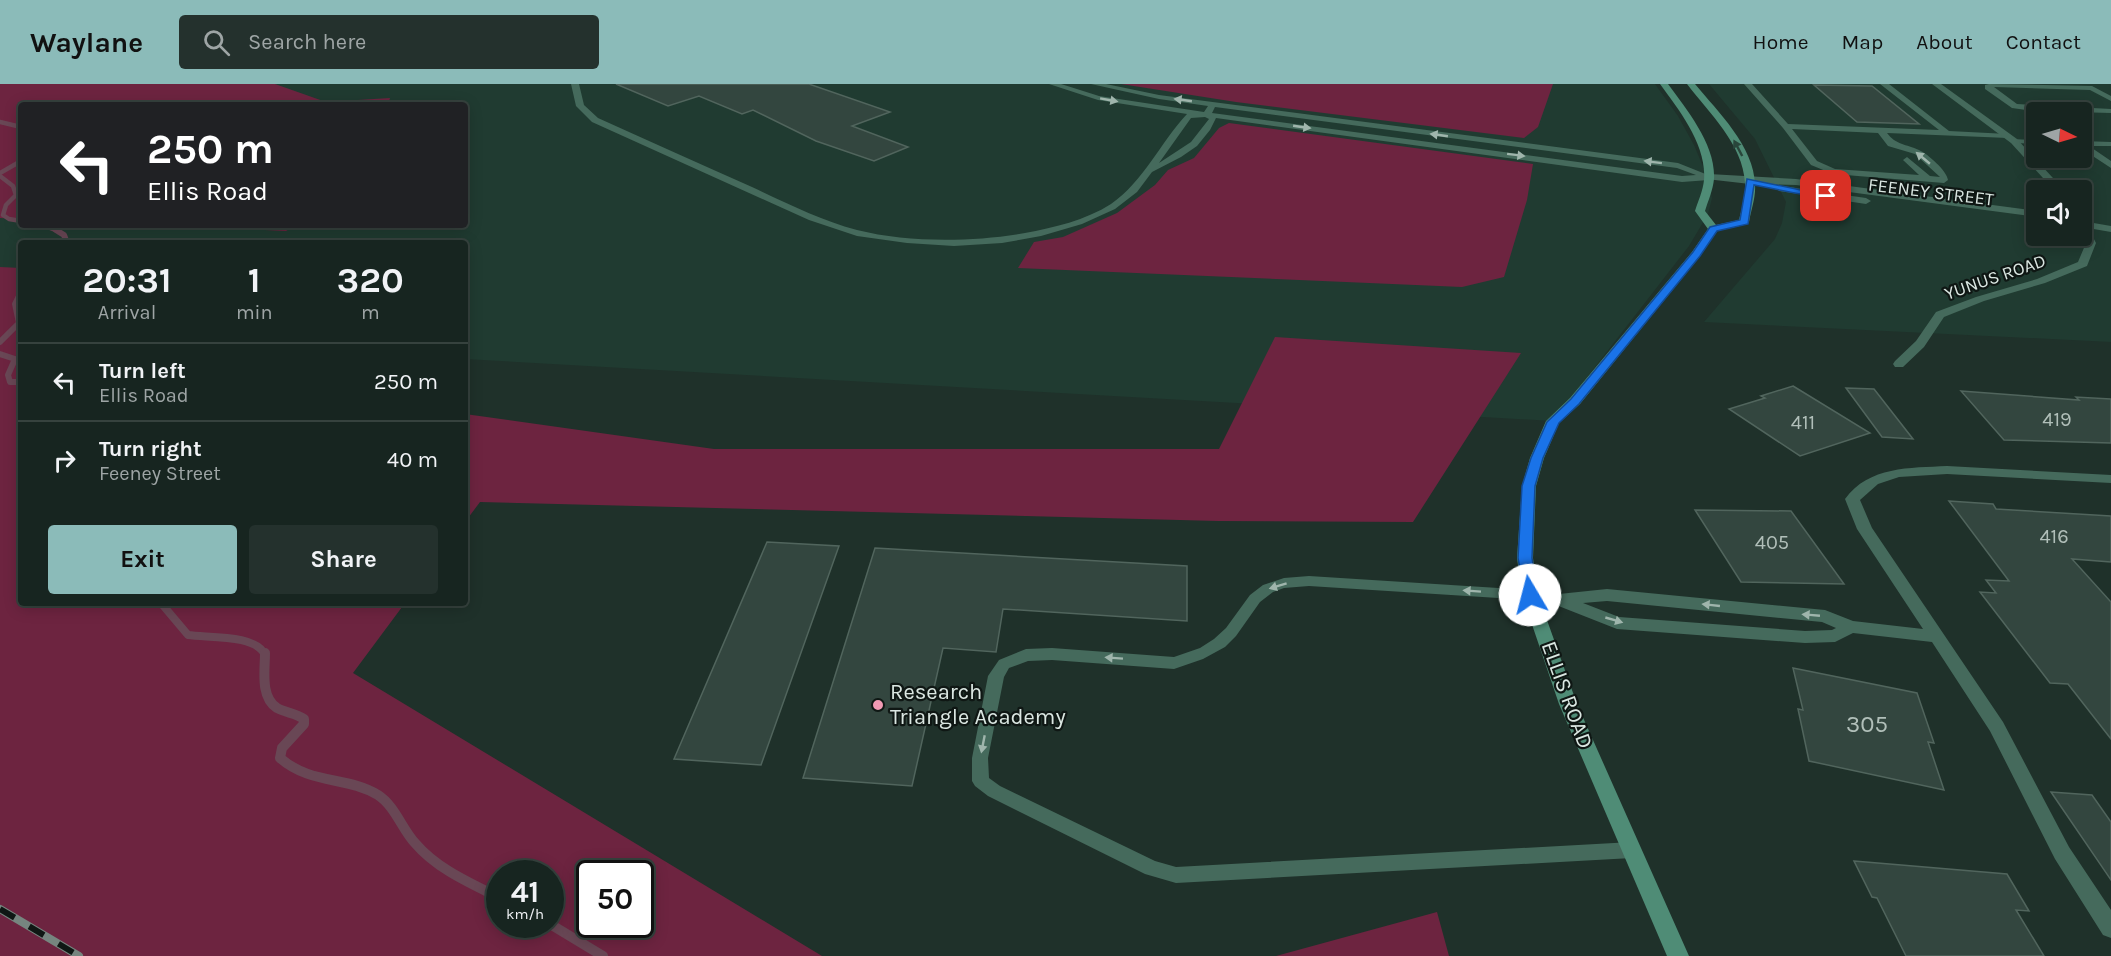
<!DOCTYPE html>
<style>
:root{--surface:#172520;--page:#24312d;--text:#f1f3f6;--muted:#9ea5a5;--line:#36423e;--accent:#8bbbb9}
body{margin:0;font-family:Karla,sans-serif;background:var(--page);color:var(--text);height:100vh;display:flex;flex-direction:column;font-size:22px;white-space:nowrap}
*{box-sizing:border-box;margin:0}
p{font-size:20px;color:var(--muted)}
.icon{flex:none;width:33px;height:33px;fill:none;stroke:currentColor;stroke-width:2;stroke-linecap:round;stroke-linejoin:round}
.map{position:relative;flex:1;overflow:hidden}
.sheet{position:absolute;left:18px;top:156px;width:450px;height:366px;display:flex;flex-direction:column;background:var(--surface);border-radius:6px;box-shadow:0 3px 15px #0003,0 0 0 2px var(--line)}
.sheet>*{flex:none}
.guide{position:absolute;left:18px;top:18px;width:450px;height:126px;border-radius:6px;box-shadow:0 3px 15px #0003,0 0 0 2px var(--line);background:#202124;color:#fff;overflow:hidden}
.needle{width:39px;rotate:95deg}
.fabs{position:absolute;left:2026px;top:18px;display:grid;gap:12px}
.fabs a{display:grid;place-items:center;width:66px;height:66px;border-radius:6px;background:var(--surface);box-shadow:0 3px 15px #0003,0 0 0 2px var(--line);font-size:30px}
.speed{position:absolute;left:486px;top:776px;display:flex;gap:12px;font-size:30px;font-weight:700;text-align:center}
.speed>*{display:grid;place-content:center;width:78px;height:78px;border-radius:50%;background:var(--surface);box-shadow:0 3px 15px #0003,0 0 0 2px var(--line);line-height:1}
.speed small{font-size:15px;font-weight:400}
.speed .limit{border:3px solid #111;border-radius:9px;background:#fff;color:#111}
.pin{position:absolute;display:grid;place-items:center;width:51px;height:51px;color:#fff;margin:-26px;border-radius:12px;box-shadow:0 3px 9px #0006}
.me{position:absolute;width:66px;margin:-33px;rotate:352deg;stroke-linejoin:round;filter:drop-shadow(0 0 4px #0008)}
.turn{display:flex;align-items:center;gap:21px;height:126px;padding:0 30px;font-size:27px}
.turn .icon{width:78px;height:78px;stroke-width:2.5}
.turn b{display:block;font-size:42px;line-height:51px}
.eta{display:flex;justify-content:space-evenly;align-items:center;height:102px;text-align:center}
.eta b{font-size:36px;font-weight:700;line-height:42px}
.primary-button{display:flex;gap:12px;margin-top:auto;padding:12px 30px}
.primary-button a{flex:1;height:69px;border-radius:6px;background:var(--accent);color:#111;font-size:24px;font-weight:700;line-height:69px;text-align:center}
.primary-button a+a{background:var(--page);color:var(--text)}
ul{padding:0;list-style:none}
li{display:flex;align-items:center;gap:18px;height:78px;padding:0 30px;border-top:2px solid var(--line)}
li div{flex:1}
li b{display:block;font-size:22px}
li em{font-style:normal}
header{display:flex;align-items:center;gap:36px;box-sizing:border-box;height:84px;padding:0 30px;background:var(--accent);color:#111}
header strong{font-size:28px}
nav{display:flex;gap:33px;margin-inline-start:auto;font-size:21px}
.search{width:420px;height:54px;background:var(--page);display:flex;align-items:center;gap:15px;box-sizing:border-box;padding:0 21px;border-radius:6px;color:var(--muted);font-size:22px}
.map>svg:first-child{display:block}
.built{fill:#203b31;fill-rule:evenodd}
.green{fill:#6d2440;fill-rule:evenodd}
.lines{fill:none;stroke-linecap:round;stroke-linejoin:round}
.stream-far3{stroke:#694755;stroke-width:4.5}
.stream-far2{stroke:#694755;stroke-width:6}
.stream-far1{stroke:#694755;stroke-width:8}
.stream{stroke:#694755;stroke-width:10}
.building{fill:#33463f;stroke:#51655d;stroke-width:1.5}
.lane{fill:#456a5c;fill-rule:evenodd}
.street{fill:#456a5c;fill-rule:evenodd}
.secondary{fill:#4f8c76;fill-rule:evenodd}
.rail-casing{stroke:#76857f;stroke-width:8}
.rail{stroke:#0f1714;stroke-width:6;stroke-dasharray:17;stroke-linecap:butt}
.oneway{fill:#9fb5ac}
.oneway2{fill:#29463b}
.route{fill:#1a73e8;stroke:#114b97;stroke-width:1.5}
.poi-dot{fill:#f19ab4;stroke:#0f1714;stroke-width:2}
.labels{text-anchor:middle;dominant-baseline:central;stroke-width:4.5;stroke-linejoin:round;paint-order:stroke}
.far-street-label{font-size:18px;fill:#dbe7e2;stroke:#0f1714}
.number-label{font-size:20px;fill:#b1bfb9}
.poi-label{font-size:22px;fill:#dbe7e2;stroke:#0f1714;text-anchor:start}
.street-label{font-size:22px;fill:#dbe7e2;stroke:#0f1714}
.near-number-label{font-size:24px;fill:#b1bfb9}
</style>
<header>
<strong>Waylane</strong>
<div class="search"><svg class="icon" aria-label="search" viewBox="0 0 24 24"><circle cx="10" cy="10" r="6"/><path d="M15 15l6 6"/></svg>Search here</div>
<nav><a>Home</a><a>Map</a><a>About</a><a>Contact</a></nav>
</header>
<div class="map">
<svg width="2111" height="872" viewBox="0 0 2111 872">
<rect width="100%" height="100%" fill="#1f312a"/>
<g class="built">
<path d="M0,0H1655L1678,32L1694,61L1707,92L1712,114L1708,130L1689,162L1553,337L465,275V159H21V282L0,285ZM21,21H465V141H21Z"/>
<path d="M1709,0H2111V258L1704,238L1775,155L1782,139L1786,118L1755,55ZM2037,28H2082V74H2037ZM2037,106H2082V152H2037Z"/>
</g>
<g class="green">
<path d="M0,0H275L326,18L390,14L388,21H21V135L0,134Z"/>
<path d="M1121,0H1553L1538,43L1524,54L1236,18Z"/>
<path d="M1229,39L1533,80L1527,116L1504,193L1462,203L1018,184L1034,158L1063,153L1117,129L1155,101L1168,86L1194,74L1219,44Z"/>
<path d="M152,141H296L286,147Z"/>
<path d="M0,183L21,184V519H405L353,589L822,872H0ZM500,789H550V840H500ZM590,789H640V840H590Z"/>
<path d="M1275,253L1521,269L1413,438L1218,437L480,418L465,438V330L714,365H1219Z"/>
<path d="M1437,828L1449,872H1276Z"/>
</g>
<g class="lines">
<g class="stream-far3">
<path d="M0,38L21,43"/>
<path d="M0,89L21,77"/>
<path d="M0,92L13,102L16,111L6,121L3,131L9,135L21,137"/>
<path d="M42,141L58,147"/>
</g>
<g class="stream-far2">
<path d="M56,146L64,151L67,159"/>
<path d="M0,258L19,239L15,220L21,208"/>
<path d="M0,270L15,275L8,291L10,298H21"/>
</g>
<path class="stream-far1" d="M161,519L188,551C208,554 256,550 265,571"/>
<g class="stream">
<path d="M265,569C265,586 260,613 277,624C286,629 296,629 304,635V640L282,664L280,674C311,701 347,692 378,711C395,722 402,745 415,759C437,785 470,799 500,814"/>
<path d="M550,840L603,872"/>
</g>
</g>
<g class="building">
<path d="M616,0H809L890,28L852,42L908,63L874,77L816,57L753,26L742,30L699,12L668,22Z"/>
<path d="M1814,1L1872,2L1919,40L1857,38Z"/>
<path d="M1793,302L1870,349L1800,372L1729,325L1765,314L1761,312Z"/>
<path d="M1846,304L1874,305L1913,355L1882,353Z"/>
<path d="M1961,307L2079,316L2076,313L2111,315V359L2004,356Z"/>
<path d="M1949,417L1993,420L1996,425L2111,432V478L2072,475L2111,518V655L2068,600L2050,599L1980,508L1996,509L1986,496L2009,497Z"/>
<path d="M1695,426L1791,427L1844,500L1741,498Z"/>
<path d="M767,458L839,462L761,681L674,675Z"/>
<path d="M875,464L1187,482V537L1003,525L996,568L943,564L912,702L803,694Z"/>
<path d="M1793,584L1917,609L1934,659L1928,658L1944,706L1809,677L1798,625L1803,626Z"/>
<path d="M2051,708L2092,711L2111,738V796Z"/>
<path d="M1854,777L2007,790L2029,827L2016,826L2044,872H1906L1877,814L1872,813Z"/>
</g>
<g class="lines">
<g class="lane">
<path d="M571,0H579L584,21L598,34C649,57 700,80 752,103C786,119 820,136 857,146C909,159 973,158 1025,149C1053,144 1086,136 1111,120C1144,97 1160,59 1187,30L1098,16L1049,0H1061L1099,12L1204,28L1208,22L1159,15L1091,0H1106L1159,11L1678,79L1713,93L1709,96L1682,98L1216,34L1210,46L1197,62L1181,73L1152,88L1137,108L1115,125L1082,140L1041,152L1002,159L954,162L907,159L857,152L809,136L592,38L576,22ZM1215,23L1677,84L1696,91L1682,92L1212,29ZM1205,33L1209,35L1191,58L1159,79L1191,34Z"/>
<path d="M1744,0H1752L1788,40L1939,46L1880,0H1889L1949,47L2008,50L2012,52L2008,54L1887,49C1896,61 1906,60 1919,66C1928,70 1947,87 1948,96L1944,99L1833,90L1811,81L1783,44ZM1792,45L1878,49L1888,62L1915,70L1940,93L1930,92L1907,73L1903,76L1919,91L1835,85L1817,77Z"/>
<path d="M1989,0L2092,2L2111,12V17L2090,6L1994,3L2017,20L2111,25V29L2037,27L2039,28L2035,31L2026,26L2012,24L1985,5V1Z"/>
<path d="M2011,55L2037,56V60L2014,59L2010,57Z"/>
<path d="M2082,57L2111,58V62H2089L2111,77V84L2082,65Z"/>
<path d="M2082,137L2111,142V148L2082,143Z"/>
<path d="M1309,492L1530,506L1535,507L1537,511L1535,515L1530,516L1309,502L1284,504L1273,508L1260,518L1236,552L1225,563L1203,575L1174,585L1052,576L1028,577L1009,584L1004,593L988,674L989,694L1000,702L1155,777L1176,783L1632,758L1638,760L1641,766L1638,772L1632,774L1176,799L1145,790L988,712L975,702L972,697V674L988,592L999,576L1026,565L1052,564L1174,573L1200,564L1214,555L1226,544L1250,511L1263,501L1284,494Z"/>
</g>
<g class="street">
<path d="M1932,0H1941L2017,55L2064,106H2054L2011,59Z"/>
<path d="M1709,90L1796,95L2037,127V133L1796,101L1750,100L1706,95V91Z"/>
<path d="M1782,102L1866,114L1871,117L1866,120L1779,107L1777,105Z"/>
<path d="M2082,139L2086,140L2096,159L2087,182L2045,199L1984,217L1944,233L1924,263L1903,283H1895L1893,280L1895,277L1916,257L1936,228L1976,213L2037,195L2078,178L2086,159L2082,152Z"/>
<path d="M1947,382L2111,391V399L1947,390L1899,393L1878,400L1860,416L1872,444L2003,638L2069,763L2111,826V854L2103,851L2055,775L1990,647L1932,558L1853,549L1835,558L1805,559L1617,545L1556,521L1524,515L1522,511L1524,507L1530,505L1559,510L1607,505L1825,526L1853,537L1923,545L1857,445L1845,415C1869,382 1910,384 1947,382ZM1607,517L1822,538L1836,544L1832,546L1805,547L1619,533L1583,519Z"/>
</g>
<path class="secondary" d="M1660,0H1668C1687,26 1716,61 1714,95C1713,106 1708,117 1705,127L1716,141L1739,136C1742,124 1746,112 1745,99C1743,60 1709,29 1687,0H1695C1718,28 1754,62 1755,101C1756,113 1751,126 1749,138L1717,147L1700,172L1580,320L1559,339L1544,374L1536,402L1533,474L1538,511L1577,620L1689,872H1667L1559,620L1522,511L1517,474L1522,402L1530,374L1546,337L1570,314L1692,168L1708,145L1695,127C1698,117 1703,107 1704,96C1707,61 1679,26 1660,0Z"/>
<g class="rail-casing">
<path id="rail" d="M0,825L79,872"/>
</g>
<use href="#rail" class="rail"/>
</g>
<defs><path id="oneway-solid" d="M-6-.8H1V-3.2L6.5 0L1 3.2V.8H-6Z" transform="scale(1.5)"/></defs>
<g class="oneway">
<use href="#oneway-solid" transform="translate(1109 16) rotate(10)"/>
<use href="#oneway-solid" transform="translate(1183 16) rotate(-172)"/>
<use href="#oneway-solid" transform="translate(1302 43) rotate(8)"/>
<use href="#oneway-solid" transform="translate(1439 51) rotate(-172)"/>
<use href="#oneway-solid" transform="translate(1516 71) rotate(7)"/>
<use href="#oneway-solid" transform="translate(1923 74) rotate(-140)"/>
<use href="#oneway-solid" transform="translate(1653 78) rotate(-173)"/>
<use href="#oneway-solid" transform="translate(1278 502) rotate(163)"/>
<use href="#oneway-solid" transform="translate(1472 507) rotate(-176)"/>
<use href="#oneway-solid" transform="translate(1711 521) rotate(-174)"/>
<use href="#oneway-solid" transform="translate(1811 531) rotate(-175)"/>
<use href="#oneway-solid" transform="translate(1614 536) rotate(16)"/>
<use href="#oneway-solid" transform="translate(1114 574) rotate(-176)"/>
<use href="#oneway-solid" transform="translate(983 660) rotate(101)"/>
</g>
<use class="oneway2" href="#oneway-solid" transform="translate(1738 64) rotate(-118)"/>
<path class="route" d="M1747,95L1830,112L1826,115L1754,101L1748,140L1717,147L1700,172L1579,320L1559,339L1543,374L1535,402L1532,474L1538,511L1536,514H1525L1518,474L1522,402L1531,374L1547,338L1571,315L1693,168L1710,143L1740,136Z"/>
<circle class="poi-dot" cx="878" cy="621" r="6"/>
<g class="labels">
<g class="far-street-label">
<text transform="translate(1931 108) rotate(7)">FEENEY STREET</text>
<text transform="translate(1995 193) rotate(-19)">YUNUS ROAD</text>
</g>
<g class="number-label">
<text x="2057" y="335">419</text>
<text x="1803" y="338">411</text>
<text x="2054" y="452">416</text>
<text x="1772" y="458">405</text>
</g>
<g class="poi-label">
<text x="890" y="608">Research<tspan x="890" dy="25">Triangle Academy</tspan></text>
</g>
<g class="street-label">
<text transform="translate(1567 611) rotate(70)">ELLIS ROAD</text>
</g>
<g class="near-number-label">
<text x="1867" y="640">305</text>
</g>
</g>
</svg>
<div class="fabs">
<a><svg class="needle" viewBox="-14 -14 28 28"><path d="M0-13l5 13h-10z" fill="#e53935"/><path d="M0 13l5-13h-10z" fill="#9ea5a5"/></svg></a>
<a><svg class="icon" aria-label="sound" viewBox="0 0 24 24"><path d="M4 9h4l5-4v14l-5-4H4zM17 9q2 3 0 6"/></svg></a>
</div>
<div class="speed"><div>41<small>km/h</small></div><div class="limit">50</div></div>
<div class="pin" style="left:1826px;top:112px;background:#d93025"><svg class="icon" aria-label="arrive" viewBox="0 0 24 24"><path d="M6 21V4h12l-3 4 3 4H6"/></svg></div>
<svg class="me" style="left:1530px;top:511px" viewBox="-20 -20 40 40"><circle r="19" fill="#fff"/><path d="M0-13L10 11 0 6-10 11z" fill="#1a73e8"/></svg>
<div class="guide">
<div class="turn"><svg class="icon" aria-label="left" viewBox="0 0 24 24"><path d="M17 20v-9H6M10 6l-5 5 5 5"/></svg><div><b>250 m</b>Ellis Road</div></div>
</div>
<section class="sheet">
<div class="eta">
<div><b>20:31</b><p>Arrival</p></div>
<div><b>1</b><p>min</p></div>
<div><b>320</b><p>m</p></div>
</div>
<ul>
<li><svg class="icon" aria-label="left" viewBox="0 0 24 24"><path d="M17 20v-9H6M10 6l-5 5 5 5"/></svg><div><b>Turn left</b><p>Ellis Road</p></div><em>250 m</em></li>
<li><svg class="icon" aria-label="right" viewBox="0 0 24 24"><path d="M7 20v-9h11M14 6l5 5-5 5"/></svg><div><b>Turn right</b><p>Feeney Street</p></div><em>40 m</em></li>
</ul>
<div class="primary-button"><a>Exit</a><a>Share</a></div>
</section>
</div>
